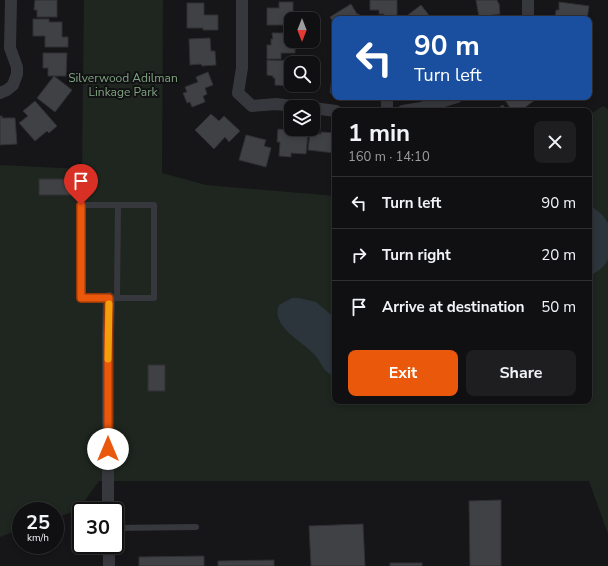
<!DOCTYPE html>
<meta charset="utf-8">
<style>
:root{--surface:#101012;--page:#1e1e20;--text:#f1f3f6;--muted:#9c9d9f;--line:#303032;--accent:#ea580c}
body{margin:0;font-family:"Nunito Sans",sans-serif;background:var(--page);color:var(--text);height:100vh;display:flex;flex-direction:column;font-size:15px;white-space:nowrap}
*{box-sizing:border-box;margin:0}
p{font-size:13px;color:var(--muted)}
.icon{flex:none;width:22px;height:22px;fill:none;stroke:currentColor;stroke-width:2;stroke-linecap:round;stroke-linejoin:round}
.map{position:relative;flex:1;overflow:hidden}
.side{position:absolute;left:332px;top:108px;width:260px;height:296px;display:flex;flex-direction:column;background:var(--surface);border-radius:8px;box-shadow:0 2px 6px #0003,0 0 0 1px var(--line)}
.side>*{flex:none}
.top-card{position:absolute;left:332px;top:16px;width:260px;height:84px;border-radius:8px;box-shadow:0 2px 6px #0003,0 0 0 1px var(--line);background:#1a4fa0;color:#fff;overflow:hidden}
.needle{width:26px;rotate:180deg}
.fabs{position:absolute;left:284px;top:12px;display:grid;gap:8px}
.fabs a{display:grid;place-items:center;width:36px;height:36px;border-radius:8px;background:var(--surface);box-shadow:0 2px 6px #0003,0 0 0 1px var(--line);font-size:20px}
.speed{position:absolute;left:12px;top:502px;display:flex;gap:8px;font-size:20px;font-weight:700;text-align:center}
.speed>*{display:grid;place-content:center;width:52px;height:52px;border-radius:50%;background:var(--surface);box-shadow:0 2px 6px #0003,0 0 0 1px var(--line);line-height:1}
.speed small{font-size:10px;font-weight:400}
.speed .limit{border:2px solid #111;border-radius:6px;background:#fff;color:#111}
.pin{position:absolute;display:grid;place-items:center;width:34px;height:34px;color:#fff;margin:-41px -17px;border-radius:50% 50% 50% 0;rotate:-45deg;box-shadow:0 0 4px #0007}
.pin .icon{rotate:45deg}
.me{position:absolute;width:44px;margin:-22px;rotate:0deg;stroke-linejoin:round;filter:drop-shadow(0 0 3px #0008)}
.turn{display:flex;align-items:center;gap:14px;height:84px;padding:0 16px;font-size:18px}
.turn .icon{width:52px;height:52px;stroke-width:2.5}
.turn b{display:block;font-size:28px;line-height:34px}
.round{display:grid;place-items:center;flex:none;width:42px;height:42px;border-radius:8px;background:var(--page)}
.overview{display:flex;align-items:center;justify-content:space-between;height:68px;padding:0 16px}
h1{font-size:24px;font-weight:700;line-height:30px}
.primary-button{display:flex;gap:8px;margin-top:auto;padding:8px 16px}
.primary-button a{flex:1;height:46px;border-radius:8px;background:var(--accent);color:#fff;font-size:16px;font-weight:700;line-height:46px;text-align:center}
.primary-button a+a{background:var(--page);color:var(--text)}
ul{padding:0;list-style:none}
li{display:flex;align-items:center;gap:12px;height:52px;padding:0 16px;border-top:1px solid var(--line)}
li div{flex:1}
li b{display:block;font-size:15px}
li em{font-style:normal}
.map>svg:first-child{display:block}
.green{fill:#1e261f}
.water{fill:#2c353c}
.building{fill:#404145;stroke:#303034}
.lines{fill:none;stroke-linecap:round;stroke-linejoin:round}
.lane{stroke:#37383d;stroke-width:6}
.street{stroke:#37383d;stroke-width:12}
.route-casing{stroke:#983908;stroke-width:10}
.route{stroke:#ea580c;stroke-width:7}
.slow{stroke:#f59e0b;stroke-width:7}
.labels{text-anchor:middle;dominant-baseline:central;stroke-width:4;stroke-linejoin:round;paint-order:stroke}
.park-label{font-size:12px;fill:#7fa381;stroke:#111113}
</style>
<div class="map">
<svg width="608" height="566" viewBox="0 0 608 566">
<rect width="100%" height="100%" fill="#161618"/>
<path class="green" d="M84,0H163L162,173L206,185L335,196V401H589V115L603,106L608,109V534L589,481H99L78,510L55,518V511H21V529L0,537V165L82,169Z"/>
<g class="water">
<path d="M589,206C597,209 604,216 608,223V259C604,268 597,272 589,276Z"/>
<path d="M292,298H299L316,302L335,318V377C332,375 328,373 325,370C321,365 319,359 314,354C303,342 270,326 279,305Z"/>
</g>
<g class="building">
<path d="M35,0H57V17H37V10H34Z"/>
<path d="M370,0H397V19H384V14H379V10H370Z"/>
<path d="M476,0H497L498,3H499L500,14L479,17Z"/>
<path d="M279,2H293V19H291V25H267V8H279Z"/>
<path d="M559,2L589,6L587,19H555L556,10H559Z"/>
<path d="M187,3H204V15H218V30H203V28H187Z"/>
<path d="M351,4L357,14H359L362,19H335V25L330,17Z"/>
<path d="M421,5L432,19H405L404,18Z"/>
<path d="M33,19H49V22H62V37H68V47H45V36H33Z"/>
<path d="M272,33H291V41H295V53H281V59H267V45H271V39H273Z"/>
<path d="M210,38L211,51H215L216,65L202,66L201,64L190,65L189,39Z"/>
<path d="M43,53H67L66,76H48V68H43Z"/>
<path d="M267,60L292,61V63H291V86L275,85V78H273V76L267,75Z"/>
<path d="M333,69L335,70V93H330Z"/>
<path d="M208,72L213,85L205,88L207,94L203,96L205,102L192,107L190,102L187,103L183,93L187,92L185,87L198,82L196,77Z"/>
<path d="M54,76L72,90L55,112L37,98Z"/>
<path d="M509,97H539L520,111H512L505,100Z"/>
<path d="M35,101L57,126L49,133L47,131L35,141L19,123L28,116L23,111Z"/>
<path d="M503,105L507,111H487L493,107L495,110Z"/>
<path d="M211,114L219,121L224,116L240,131L229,142L225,137L214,149L195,130Z"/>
<path d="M0,116H2V118H15L17,144L0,145Z"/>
<path d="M278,129L308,132L306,154L291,153V157L279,156L280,142H277Z"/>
<path d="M321,132L335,133V153L308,150L310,133L321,134Z"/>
<path d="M246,135L266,140L264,146L271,148L266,167L239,160Z"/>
<rect x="39" y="179" width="32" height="16"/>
<rect x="148" y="365" width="17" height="26"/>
<path d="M501,500V566H470L469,501Z"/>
<path d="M363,524L365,566H311L309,526Z"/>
<path d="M204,556V566H139V557Z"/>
<path d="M274,560V566H218V561Z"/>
<rect x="390" y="563" width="32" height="3"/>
</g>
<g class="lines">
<g class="lane">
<path d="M117,298H81V205H154V298H117L118,205"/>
<path d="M115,528L196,527"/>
</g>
<g class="street">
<path d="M242,0V68L238,93L252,106L276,104L300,107"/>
<path d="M528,0V19"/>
<path d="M0,93L7,90L13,85L17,74V67L10,48L11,0"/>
<path d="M387,97V111"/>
<path d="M313,108L336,111"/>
<path d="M403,111L421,108L457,97"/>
<path d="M108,511V333L109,298"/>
<path d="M109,545V566"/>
</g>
</g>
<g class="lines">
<g class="route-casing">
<path id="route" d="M81,205V298H109L108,333V449"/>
</g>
<use href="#route" class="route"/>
<path class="slow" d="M108,359L109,304"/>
</g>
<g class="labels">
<g class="park-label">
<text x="123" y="78">Silverwood Adilman<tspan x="123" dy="14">Linkage Park</tspan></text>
</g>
</g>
</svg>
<div class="fabs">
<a><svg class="needle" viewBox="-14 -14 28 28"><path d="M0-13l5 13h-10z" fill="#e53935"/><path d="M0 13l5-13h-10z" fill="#9c9d9f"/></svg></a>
<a><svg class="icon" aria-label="search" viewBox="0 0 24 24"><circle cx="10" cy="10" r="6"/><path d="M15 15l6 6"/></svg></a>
<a><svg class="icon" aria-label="layers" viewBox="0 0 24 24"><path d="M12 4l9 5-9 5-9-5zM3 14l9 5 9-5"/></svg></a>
</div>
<div class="speed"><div>25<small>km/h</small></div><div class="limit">30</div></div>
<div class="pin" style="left:81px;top:205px;background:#d93025"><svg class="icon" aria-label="arrive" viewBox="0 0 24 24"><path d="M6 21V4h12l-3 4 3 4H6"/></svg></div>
<svg class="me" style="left:108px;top:449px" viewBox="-20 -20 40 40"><circle r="19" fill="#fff"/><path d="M0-13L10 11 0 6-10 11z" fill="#ea580c"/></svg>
<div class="top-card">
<div class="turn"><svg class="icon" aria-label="left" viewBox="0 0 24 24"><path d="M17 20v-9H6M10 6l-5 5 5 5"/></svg><div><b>90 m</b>Turn left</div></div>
</div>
<section class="side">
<div class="overview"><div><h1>1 min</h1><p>160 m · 14:10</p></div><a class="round"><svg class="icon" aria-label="close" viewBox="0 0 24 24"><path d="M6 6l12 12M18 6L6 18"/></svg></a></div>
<ul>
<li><svg class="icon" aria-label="left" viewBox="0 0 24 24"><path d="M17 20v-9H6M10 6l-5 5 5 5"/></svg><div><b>Turn left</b></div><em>90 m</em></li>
<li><svg class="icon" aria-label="right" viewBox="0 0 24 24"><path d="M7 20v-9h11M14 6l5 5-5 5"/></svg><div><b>Turn right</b></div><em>20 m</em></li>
<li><svg class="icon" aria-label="arrive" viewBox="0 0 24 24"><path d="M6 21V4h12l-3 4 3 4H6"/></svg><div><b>Arrive at destination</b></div><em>50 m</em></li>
</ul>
<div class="primary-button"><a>Exit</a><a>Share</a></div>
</section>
</div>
